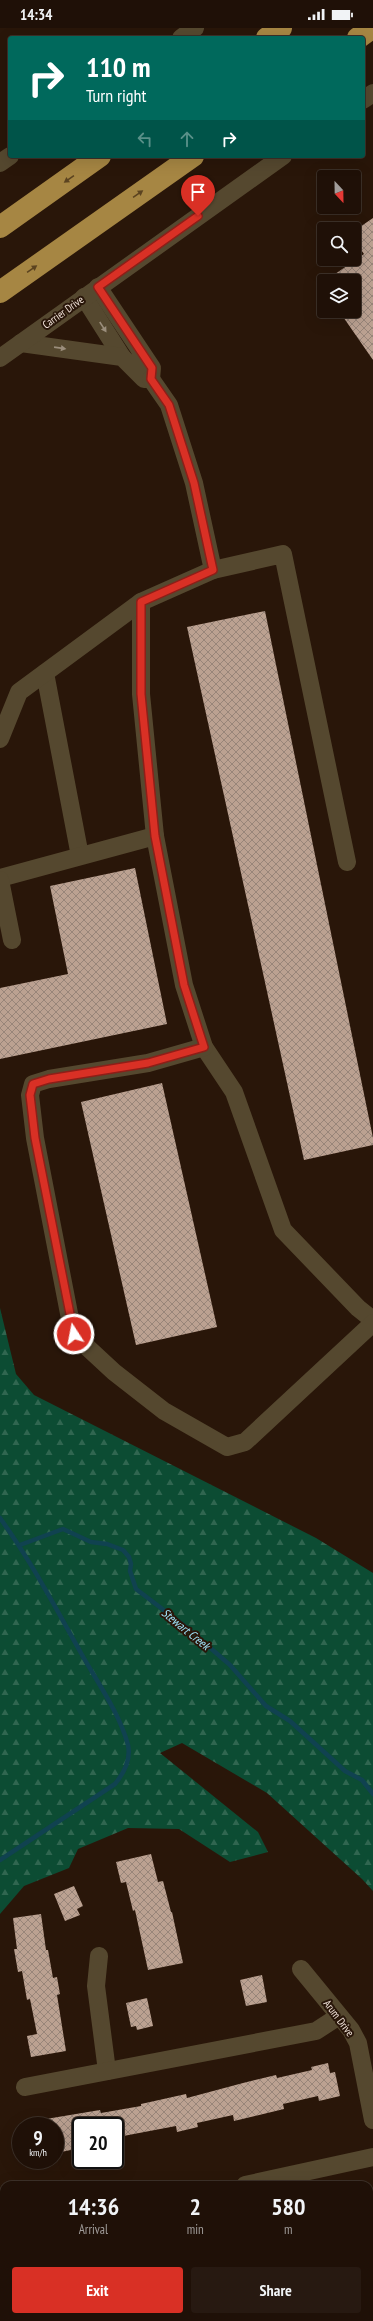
<!DOCTYPE html>
<style>
:root{--surface:#1f1007;--page:#271911;--text:#f1f3f6;--muted:#a19d9b;--line:#3c3028;--accent:#d93025}
body{margin:0;font-family:"PT Sans Narrow",sans-serif;background:var(--page);color:var(--text);height:100vh;display:flex;flex-direction:column;font-size:15px;white-space:nowrap}
*{box-sizing:border-box;margin:0}
p{font-size:13px;color:var(--muted)}
.icon{flex:none;width:22px;height:22px;fill:none;stroke:currentColor;stroke-width:2;stroke-linecap:round;stroke-linejoin:round}
.map{position:relative;flex:1;overflow:hidden}
.sheet{position:absolute;left:0px;top:2153px;width:373px;height:140px;display:flex;flex-direction:column;background:var(--surface);border-radius:12px 12px 0 0;box-shadow:0 4px 16px #0002,0 0 0 1px var(--line)}
.sheet>*{flex:none}
.guide{position:absolute;left:8px;top:8px;width:357px;height:122px;border-radius:4px;box-shadow:0 4px 16px #0002,0 0 0 1px var(--line);background:#00695c;color:#fff;overflow:hidden}
.needle{width:26px;rotate:158deg}
.buttons{position:absolute;left:317px;top:142px;display:grid;gap:8px}
.buttons a{display:grid;place-items:center;width:44px;height:44px;border-radius:4px;background:var(--surface);box-shadow:0 4px 16px #0002,0 0 0 1px var(--line);font-size:20px}
.speed{position:absolute;left:12px;top:2089px;display:flex;gap:8px;font-size:20px;font-weight:700;text-align:center}
.speed>*{display:grid;place-content:center;width:52px;height:52px;border-radius:50%;background:var(--surface);box-shadow:0 4px 16px #0002,0 0 0 1px var(--line);line-height:1}
.speed small{font-size:10px;font-weight:400}
.speed .limit{border:2px solid #111;border-radius:6px;background:#fff;color:#111}
.pin{position:absolute;display:grid;place-items:center;width:34px;height:34px;color:#fff;margin:-41px -17px;border-radius:50% 50% 50% 0;rotate:-45deg;box-shadow:0 0 4px #0007}
.pin .icon{rotate:45deg}
.me{position:absolute;width:44px;margin:-22px;rotate:349deg;stroke-linejoin:round;filter:drop-shadow(0 0 3px #0008)}
.turn{display:flex;align-items:center;gap:14px;height:84px;padding:0 12px;font-size:18px}
.turn .icon{width:52px;height:52px;stroke-width:2.5}
.turn b{display:block;font-size:28px;line-height:34px}
.lanes{display:flex;align-items:center;height:38px;padding:0 12px;background:#0003;justify-content:center;gap:20px;direction:ltr}
.lanes .off{opacity:.35}
.eta{display:flex;justify-content:space-evenly;align-items:center;height:68px;text-align:center}
.eta b{font-size:24px;font-weight:600;line-height:28px}
.action{display:flex;gap:8px;margin-top:auto;padding:8px 12px}
.action a{flex:1;height:46px;border-radius:4px;background:var(--accent);color:#fff;font-size:16px;font-weight:600;line-height:46px;text-align:center}
.action a+a{background:var(--page);color:var(--text)}
.status{display:flex;justify-content:space-between;align-items:center;height:28px;padding:0 20px;background:var(--surface);direction:ltr}
.status svg{height:11px;fill:currentColor}
.map>svg:first-child{display:block}
.forest{fill:url(#forest-firs)}
.lines{fill:none;stroke-linecap:round;stroke-linejoin:round}
.stream{stroke:#104250;stroke-width:4.5}
.building{fill:url(#building-cross-hatch)}
.minor{stroke:#55482f;stroke-width:18}
.highway{stroke:#a68643;stroke-width:22}
.oneway{fill:#5b4320}
.oneway2{fill:#9b8e7c}
.route-casing{stroke:#8d1f18;stroke-width:10}
.route{stroke:#d93025;stroke-width:7}
.labels{text-anchor:middle;dominant-baseline:central;stroke-width:4;stroke-linejoin:round;paint-order:stroke}
.street-label{font-size:11px;fill:#f1e3da;stroke:#291609}
.water-label{font-size:12px;font-style:italic;fill:#9ee2f9;stroke:#291609}
</style>
<div class="status"><b>14:34</b><svg viewBox="0 0 49 12"><path d="M0 12V9h3v3zM5 12V6h3v6zM10 12V3h3v9zM15 12V0h3v12zM26 1h20v11H26zM47 4h2v5h-2z"/></svg></div>
<div class="map">
<svg width="373" height="2293" viewBox="0 0 373 2293">
<defs>
<pattern id="forest-firs" width="22" height="20" patternUnits="userSpaceOnUse"><rect width="22" height="20" fill="#0c4c33"/><path d="M5 1l3.5 6h-7zM16 11l3.5 6h-7z" fill="#306650"/></pattern>
<pattern id="building-cross-hatch" width="8" height="8" patternUnits="userSpaceOnUse"><rect width="8" height="8" fill="#bba191"/><path d="M0 0l8 8M0 8l8-8" fill="none" stroke="#988579"/></pattern>
</defs>
<rect width="100%" height="100%" fill="#291609"/>
<path class="forest" d="M0,1280L16,1346L34,1367L316,1510L373,1545V1863L362,1851L267,1765L182,1715L160,1725L258,1804L268,1824L230,1834L179,1801L128,1800L78,1821L69,1840L24,1858L0,1886Z"/>
<g class="lines">
<g class="stream">
<path d="M0,1490C31,1533 55,1579 81,1625C97,1654 119,1684 128,1717C131,1731 124,1745 115,1756L0,1832"/>
<path d="M20,1517L63,1501L91,1514L107,1516L123,1522L129,1529L131,1536L130,1543L136,1561L186,1599L230,1637L266,1678L290,1693L345,1743L362,1752L373,1766"/>
</g>
</g>
<g class="building">
<path d="M373,190V332L339,283H354V253H325L364,226L354,212V203Z"/>
<path d="M265,583L373,1110V1117L304,1132L187,599Z"/>
<path d="M135,840L167,996L0,1031V960L68,946L50,858Z"/>
<path d="M162,1055L217,1299L136,1317L81,1074Z"/>
<path d="M151,1826L158,1854L163,1853L171,1884H172L183,1935L148,1942L135,1882L133,1883L126,1854L121,1855L116,1834Z"/>
<path d="M74,1858L83,1878L77,1881L80,1887L65,1893L54,1866Z"/>
<path d="M41,1886L46,1922H48L53,1950L57,1949L60,1966L57,1967L66,2023L31,2029L27,2008L37,2006L30,1971L27,1972L22,1943L18,1944L14,1921H17L13,1890Z"/>
<path d="M262,1947L267,1974L246,1978L240,1952Z"/>
<path d="M147,1970L153,1998L137,2002L136,1998L131,1999L126,1975Z"/>
<path d="M328,2035L330,2045L335,2044L340,2068L319,2073L318,2068L283,2076L284,2081L234,2093L233,2087L197,2095L198,2099L177,2104L176,2098L118,2109L116,2098H81V2120L61,2124L57,2098H47L46,2091L100,2082L101,2085L141,2078V2076L186,2066L187,2070L243,2055L276,2047L277,2050L312,2042L311,2039Z"/>
</g>
<g class="lines">
<g class="minor">
<path d="M181,10L195,0"/>
<path d="M363,72L373,65"/>
<path d="M0,135L10,128"/>
<path d="M84,269L122,329"/>
<path d="M21,315L122,329L144,351H151L152,340L98,259"/>
<path d="M0,330L283,128"/>
<path d="M151,351L169,377L194,455L213,542L141,574V666L155,808L184,957L204,1019L234,1064L283,1202L358,1280L373,1292"/>
<path d="M213,542L283,526L347,834"/>
<path d="M45,645L80,828"/>
<path d="M0,711L19,664L141,574"/>
<path d="M0,850L155,808"/>
<path d="M0,852L12,912"/>
<path d="M204,1019L148,1035L49,1051L33,1056L30,1067L35,1110L73,1306L114,1344L164,1383L227,1419L245,1414L373,1295"/>
<path d="M99,1928L96,1958L107,2043"/>
<path d="M301,1941L351,2002L358,2015L373,2092"/>
<path d="M25,2059L316,2003L339,1988"/>
<path d="M245,2157L373,2129"/>
<path d="M0,2207H4"/>
<path d="M0,2245L4,2242"/>
<path d="M32,2289L33,2293"/>
</g>
<g class="highway">
<path d="M267,10L281,0"/>
<path d="M358,10L372,0"/>
<path d="M0,199L100,128"/>
<path d="M0,264L193,128"/>
</g>
</g>
<defs><path id="oneway-solid" d="M-6-.8H1V-3.2L6.5 0L1 3.2V.8H-6Z"/></defs>
<g class="oneway">
<use href="#oneway-solid" transform="translate(69 151) rotate(145)"/>
<use href="#oneway-solid" transform="translate(138 166) rotate(-35)"/>
<use href="#oneway-solid" transform="translate(32 241) rotate(-35)"/>
</g>
<g class="oneway2">
<use href="#oneway-solid" transform="translate(103 299) rotate(57)"/>
<use href="#oneway-solid" transform="translate(60 320) rotate(8)"/>
</g>
<g class="lines">
<g class="route-casing">
<path id="route" d="M74,1306L35,1110L30,1067L33,1056L49,1051L148,1035L204,1019L184,957L155,808L141,666V574L213,542L194,455L169,377L151,351L152,340L98,259L198,188"/>
</g>
<use href="#route" class="route"/>
</g>
<g class="labels">
<g class="street-label">
<text transform="translate(63 284) rotate(-36)">Carrier Drive</text>
<text transform="translate(339 1990) rotate(53)">Arum Drive</text>
</g>
<g class="water-label">
<text transform="translate(186 1601) rotate(39)">Stewart Creek</text>
</g>
</g>
</svg>
<div class="buttons">
<a><svg class="needle" viewBox="-14 -14 28 28"><path d="M0-13l5 13h-10z" fill="#e53935"/><path d="M0 13l5-13h-10z" fill="#a19d9b"/></svg></a>
<a><svg class="icon" aria-label="search" viewBox="0 0 24 24"><circle cx="10" cy="10" r="6"/><path d="M15 15l6 6"/></svg></a>
<a><svg class="icon" aria-label="layers" viewBox="0 0 24 24"><path d="M12 4l9 5-9 5-9-5zM3 14l9 5 9-5"/></svg></a>
</div>
<div class="speed"><div>9<small>km/h</small></div><div class="limit">20</div></div>
<div class="pin" style="left:198px;top:188px;background:#d93025"><svg class="icon" aria-label="arrive" viewBox="0 0 24 24"><path d="M6 21V4h12l-3 4 3 4H6"/></svg></div>
<svg class="me" style="left:74px;top:1306px" viewBox="-20 -20 40 40"><circle r="17" fill="#d93025" stroke="#fff" stroke-width="3"/><path d="M0-11L8 9 0 5-8 9z" fill="#fff"/></svg>
<div class="guide">
<div class="turn"><svg class="icon" aria-label="right" viewBox="0 0 24 24"><path d="M7 20v-9h11M14 6l5 5-5 5"/></svg><div><b>110 m</b>Turn right</div></div>
<div class="lanes"><svg class="icon off" aria-label="left" viewBox="0 0 24 24"><path d="M17 20v-9H6M10 6l-5 5 5 5"/></svg><svg class="icon off" aria-label="ahead" viewBox="0 0 24 24"><path d="M12 20V5M6 11l6-6 6 6"/></svg><svg class="icon" aria-label="right" viewBox="0 0 24 24"><path d="M7 20v-9h11M14 6l5 5-5 5"/></svg></div>
</div>
<section class="sheet">
<div class="eta">
<div><b>14:36</b><p>Arrival</p></div>
<div><b>2</b><p>min</p></div>
<div><b>580</b><p>m</p></div>
</div>
<div class="action"><a>Exit</a><a>Share</a></div>
</section>
</div>
